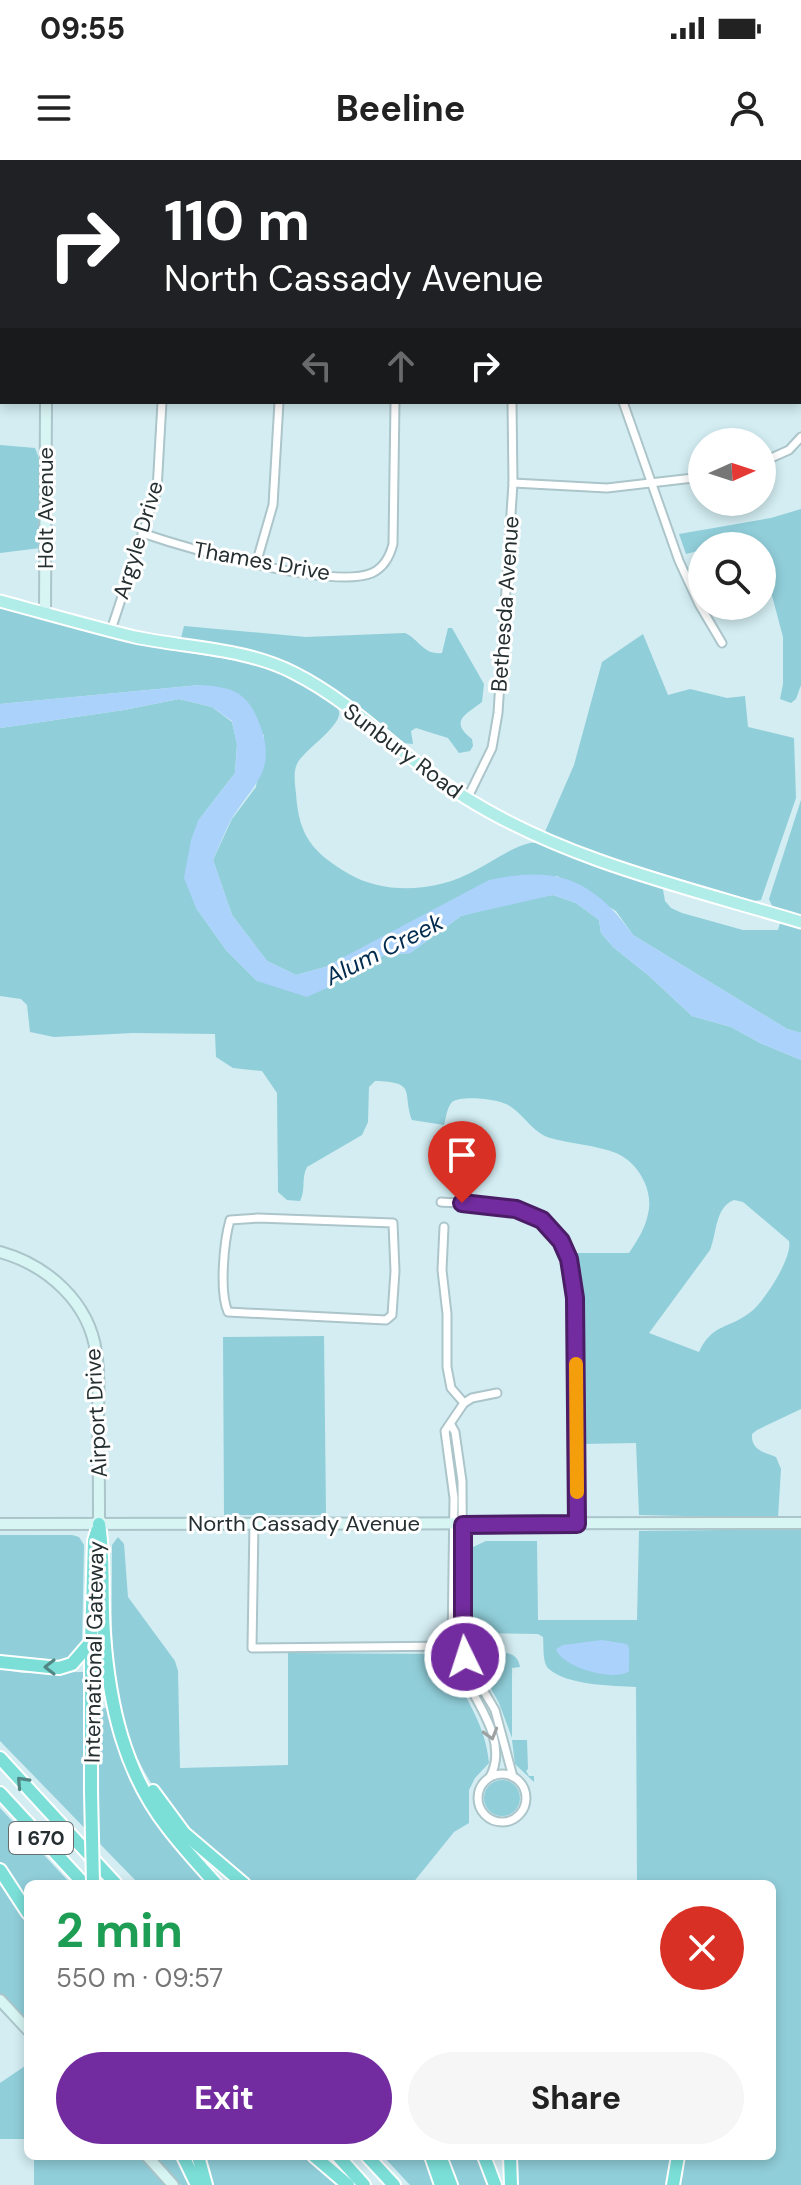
<!DOCTYPE html>
<meta charset="utf-8">
<style>
:root{--surface:#fff;--page:#f6f6f6;--text:#222;--muted:#767676;--accent:#732c9f}
body{margin:0;font-family:"DM Sans",sans-serif;background:var(--page);color:var(--text);height:100vh;display:flex;flex-direction:column;font-size:30px;white-space:nowrap}
*{box-sizing:border-box;margin:0}
p{font-size:26px;color:var(--muted)}
.icon{flex:none;width:44px;height:44px;fill:none;stroke:currentColor;stroke-width:2;stroke-linecap:round;stroke-linejoin:round}
.map{position:relative;flex:1;overflow:hidden}
.side{position:absolute;left:24px;top:1720px;width:752px;height:280px;display:flex;flex-direction:column;background:var(--surface);border-radius:12px;box-shadow:0 4px 12px #0003}
.side>*{flex:none}
.top-card{position:absolute;left:0px;top:0px;width:802px;height:244px;box-shadow:0 4px 12px #0003;background:#202124;color:#fff;overflow:hidden}
.needle{width:52px;rotate:87deg}
.controls{position:absolute;left:688px;top:268px;display:grid;gap:16px}
.controls a{display:grid;place-items:center;width:88px;height:88px;border-radius:50%;background:var(--surface);box-shadow:0 4px 12px #0003;font-size:40px}
.pin{position:absolute;display:grid;place-items:center;width:68px;height:68px;color:#fff;margin:-82px -34px;border-radius:50% 50% 50% 0;rotate:-45deg;box-shadow:0 0 8px #0007}
.pin .icon{rotate:45deg}
.me{position:absolute;width:88px;margin:-44px;rotate:356deg;stroke-linejoin:round;filter:drop-shadow(0 0 6px #0008)}
.turn{display:flex;align-items:center;gap:28px;height:168px;padding:0 32px;font-size:36px}
.turn .icon{width:104px;height:104px;stroke-width:2.5}
.turn b{display:block;font-size:56px;line-height:68px}
.lanes{display:flex;align-items:center;height:76px;padding:0 32px;background:#0003;justify-content:center;gap:40px;direction:ltr}
.lanes .off{opacity:.35}
.round{display:grid;place-items:center;flex:none;width:84px;height:84px;border-radius:42px;background:var(--page)}
.overview{display:flex;align-items:center;justify-content:space-between;height:136px;padding:0 32px}
h1{font-size:48px;font-weight:700;line-height:60px;color:#1e9e55}
.cta{display:flex;gap:16px;margin-top:auto;padding:16px 32px}
.cta a{flex:1;height:92px;border-radius:48px;background:var(--accent);color:#fff;font-size:32px;font-weight:700;line-height:92px;text-align:center}
.cta a+a{background:var(--page);color:var(--text)}
.status{display:flex;justify-content:space-between;align-items:center;height:56px;padding:0 40px;background:var(--surface);direction:ltr}
.status svg{height:22px;fill:currentColor}
header{display:flex;justify-content:space-between;align-items:center;height:104px;padding:0 32px;background:var(--surface);font-size:36px;font-weight:700}
.map>svg:first-child{display:block}
.green{fill:#90ced9;fill-rule:evenodd}
.water{fill:#abd2fa}
.lines{fill:none;stroke-linecap:round;stroke-linejoin:round}
.street-casing{stroke:#abc5ca;stroke-width:11}
.secondary-casing{stroke:#abc5ca;stroke-width:14}
.primary-casing{stroke:#fff;stroke-width:15}
.highway-casing{stroke:#fff;stroke-width:16}
.street{stroke:#fff;stroke-width:7}
.secondary{stroke:#d7f5f3;stroke-width:10}
.primary{stroke:#b0ece8;stroke-width:11}
.highway{stroke:#7bdfd8;stroke-width:12}
.highway-bridge-casing{stroke:#fff;stroke-width:16;stroke-linecap:butt}
.highway-bridge{stroke:#7bdfd8;stroke-width:12}
.oneway{stroke:#508784}
.oneway2{stroke:#9da1a2}
.route-casing{stroke:#4b1d67;stroke-width:20}
.route{stroke:#732c9f;stroke-width:14}
.slow{stroke:#f59e0b;stroke-width:14}
.labels{text-anchor:middle;dominant-baseline:central;stroke-width:6;stroke-linejoin:round;paint-order:stroke}
.shield{fill:#fff;stroke:#666d6f;stroke-width:2}
.shield-label{font-size:20px;font-weight:bold;fill:#252f31}
.street-label{font-size:22px;fill:#252f31;stroke:#fff}
.water-label{font-size:24px;font-style:italic;fill:#002b4f;stroke:#fff}
</style>
<div class="status"><b>09:55</b><svg viewBox="0 0 49 12"><path d="M0 12V9h3v3zM5 12V6h3v6zM10 12V3h3v9zM15 12V0h3v12zM26 1h20v11H26zM47 4h2v5h-2z"/></svg></div>
<header><svg class="icon" aria-label="menu" viewBox="0 0 24 24"><path d="M4 6h16M4 12h16M4 18h16"/></svg>Beeline<svg class="icon" aria-label="person" viewBox="0 0 24 24"><circle cx="12" cy="8" r="4"/><path d="M4 21q1-7 8-7t8 7"/></svg></header>
<div class="map">
<svg width="801" height="2025" viewBox="0 0 801 2025">
<rect width="100%" height="100%" fill="#d3edf2"/>
<g class="green">
<path d="M0,285L35,288C48,316 40,358 40,388L0,393Z"/>
<path d="M801,349V525L796,539L791,543L780,539L783,524V477L762,398V386H758L756,380L724,386H702V390L686,394L679,374L771,358Z"/>
<path d="M0,447C47,459 93,473 140,484C202,498 272,497 324,538C328,541 335,545 338,549C347,563 303,590 297,604C293,612 295,624 296,634C299,676 312,692 349,714C387,736 439,731 476,710C493,701 512,687 530,683C545,681 562,694 576,699C604,709 634,716 662,724L665,741L671,748L682,753L743,770H778L781,760L801,767V873L787,869L633,775L616,751L557,716L325,807L296,815L267,801L232,755L213,700L232,659L256,627L264,575L200,525L0,544Z"/>
<path d="M184,466L306,477L405,473C420,480 423,495 442,493L448,468H452L484,524L482,542C465,555 449,561 472,579L473,586L470,591L459,593L448,578L416,568L411,571L413,584L402,583L311,514C270,492 227,486 181,478Z"/>
<path d="M643,474L668,535L690,529L727,538L745,536L748,567L794,578L796,638L761,740L754,741L593,693L544,674L574,605L602,502Z"/>
<path d="M179,539L212,547L232,562L237,584L235,613L198,661L196,748L226,790L257,821L327,828L362,804L385,795L410,793L461,756L518,741L553,735L576,743L599,760L601,773L613,787L648,815L692,856L731,867L760,883L801,900V1249L757,1270L752,1274C751,1290 763,1292 776,1297L781,1309L778,1358L639,1355L636,1283L581,1284L579,1122L572,1093H629C637,1081 645,1069 648,1054C654,1031 639,1003 616,993C596,985 571,984 550,978C531,972 523,952 506,944C496,939 461,935 452,942C447,947 446,958 444,965L412,960C402,933 418,922 375,921L369,927L368,962L362,975L307,1007C301,1018 306,1030 300,1041L287,1040L278,1032L277,933L262,911L233,908L216,897L215,874L133,873L54,877L30,872L27,845L21,839L0,836V568L124,550ZM734,1040L743,1042L789,1081C793,1097 765,1140 752,1151C730,1169 712,1163 699,1192L649,1173L710,1090C717,1073 715,1047 734,1040Z"/>
<path d="M801,640V757L773,748L769,739Z"/>
<path d="M324,1176L326,1355H224L223,1177Z"/>
<path d="M801,1369V2025H679L683,1996H772V1724H637L636,1527C614,1526 566,1525 549,1509C542,1503 544,1486 543,1477L538,1474L471,1473V1395L473,1387L486,1381H537L538,1460H637L639,1371Z"/>
<path d="M0,1375H72L79,1377L84,1385L82,1484L73,1496L62,1501H35L0,1495Z"/>
<path d="M118,1377L124,1384L128,1437L175,1501L178,1511L180,1608L288,1605V1493L445,1494C460,1533 485,1559 489,1603L475,1618L469,1630V1663L454,1672L412,1724H255C220,1697 182,1669 157,1632C105,1557 112,1472 112,1385Z"/>
<path d="M484,1493C499,1493 517,1488 520,1507L512,1508V1578L499,1543L475,1500Z"/>
<path d="M0,1509L23,1513L83,1512V1633L98,1648V1548H106C124,1624 162,1665 209,1724H139L0,1581Z"/>
<path d="M512,1580H527L528,1609L526,1611L529,1616H534V1622L515,1604Z"/>
<circle cx="502" cy="1638" r="18"/>
<path d="M0,1648L71,1724H28V1746L0,1702Z"/>
<path d="M0,1719L28,1762V1862L0,1833Z"/>
<path d="M28,1904V1979H0V1923Z"/>
<path d="M34,1996H138L165,2025H34Z"/>
<path d="M154,1996H177L190,2025H181Z"/>
<path d="M203,1996H304L338,2025H213Z"/>
<path d="M383,1996H427L436,2014L432,2021L434,2025H410Z"/>
<path d="M446,1996H479L491,2025H454Z"/>
<path d="M517,1996H674L669,2025H518Z"/>
</g>
<g class="water">
<path d="M200,525C229,527 246,530 258,560C279,612 254,621 231,660C224,673 219,687 213,700L232,755L267,801L296,815L325,807L489,720C557,705 593,719 633,775L787,869L801,873V900L760,883L731,867L692,856L648,815L613,787L601,773L599,760L576,743L553,735L461,756L410,793L385,795L362,804L327,828L307,837L257,821L226,790L196,748L184,718L191,680L198,661L235,613L237,585L232,561L212,547L179,539L124,550L0,568V544Z"/>
<path d="M602,1480L627,1484L629,1488V1511C615,1522 562,1508 556,1489L563,1485Z"/>
</g>
<g class="lines">
<g class="street-casing">
<g id="street">
<path d="M268,0L269,2"/>
<path d="M399,0V2"/>
<path d="M183,2L184,0"/>
<path d="M800,41H801"/>
<path d="M623,242L679,401L699,444L722,483"/>
<path d="M762,302L789,290L801,277"/>
<path d="M513,323L607,328L702,317"/>
<path d="M142,373C186,388 332,430 372,413C385,407 390,396 393,384L395,242"/>
<path d="M256,404L273,345L279,242"/>
<path d="M111,470L157,330L162,242"/>
<path d="M467,639L492,588L498,553L513,323L512,242"/>
<path d="M441,1042C489,1045 549,1043 568,1098C572,1109 573,1122 575,1134L577,1364"/>
<path d="M258,1058L393,1063L395,1111L392,1155L386,1160L228,1152C219,1132 224,1081 230,1060Z"/>
<path d="M444,1067L442,1110L447,1154V1207L451,1228L464,1243"/>
<path d="M451,1265L455,1272L462,1321L463,1486L472,1511L495,1550L513,1617"/>
<path d="M254,1362L252,1488L457,1486"/>
<circle cx="502" cy="1638" r="24"/>
<path d="M490,1617C513,1574 461,1528 452,1486L454,1338L445,1271L464,1243L472,1238L497,1233"/>
</g>
</g>
<g class="secondary-casing">
<g id="secondary">
<path d="M48,2V0"/>
<path d="M45,454L46,242"/>
<path d="M0,1092C47,1105 89,1142 96,1192C100,1214 98,1237 98,1260C99,1295 99,1329 99,1364"/>
<path d="M0,1364L801,1363"/>
<path d="M0,1840L28,1870"/>
<path d="M147,1996L173,2025"/>
</g>
</g>
<g class="primary-casing">
<path id="primary" d="M0,441C45,453 90,466 135,477C187,488 246,488 294,513C358,545 406,601 466,638C567,701 688,728 801,762"/>
</g>
<g class="highway-casing">
<g id="highway">
<path d="M99,1364C105,1401 101,1437 104,1474C109,1544 124,1612 168,1668C183,1688 200,1706 216,1724"/>
<path d="M0,1502L59,1508L72,1504L91,1482"/>
<path d="M0,1598L116,1724"/>
<path d="M91,1631V1482L94,1381L97,1371"/>
<path d="M153,1631L184,1673L244,1724"/>
<path d="M0,1633L84,1724"/>
<path d="M0,1710L28,1753"/>
<path d="M183,1996L197,2025"/>
<path d="M198,1996L206,2025"/>
<path d="M314,1996L348,2025"/>
<path d="M338,1996L364,2025"/>
<path d="M367,1996L394,2025"/>
<path d="M431,1996L441,2025"/>
<path d="M440,1996L451,2025"/>
<path d="M484,1996L495,2025"/>
<path d="M510,1996L511,2025"/>
<path d="M673,2025L678,1996"/>
</g>
</g>
<use href="#street" class="street"/>
<use href="#secondary" class="secondary"/>
<use href="#primary" class="primary"/>
<use href="#highway" class="highway"/>
<g class="highway-bridge-casing">
<path id="highway-bridge" d="M91,1631L93,1724"/>
</g>
<use href="#highway-bridge" class="highway-bridge"/>
</g>
<defs><path id="oneway-chevron" d="M-2-3.5L2.5 0L-2 3.5" fill="none" stroke-width="1.6" stroke-linecap="round" stroke-linejoin="round" transform="scale(2)"/></defs>
<g class="oneway">
<use href="#oneway-chevron" transform="translate(50 1507) rotate(180)"/>
<use href="#oneway-chevron" transform="translate(22 1622) rotate(-133)"/>
</g>
<use class="oneway2" href="#oneway-chevron" transform="translate(491 1574) rotate(74)"/>
<g class="lines">
<g class="route-casing">
<path id="route" d="M462,1043L516,1049L542,1060L561,1081L569,1099L575,1138L577,1364L463,1365V1486L465,1497"/>
</g>
<use href="#route" class="route"/>
<path class="slow" d="M576,1204L577,1332"/>
</g>
<g class="labels">
<rect class="shield" x="9" y="1662" width="64" height="32" rx="6"/>
<g class="shield-label">
<text x="41" y="1678">I 670</text>
</g>
<g class="street-label">
<text transform="translate(45 348) rotate(-90)">Holt Avenue</text>
<text transform="translate(138 380) rotate(-73)">Argyle Drive</text>
<text transform="translate(262 401) rotate(10)">Thames Drive</text>
<text transform="translate(505 444) rotate(-86)">Bethesda Avenue</text>
<text transform="translate(403 591) rotate(37)">Sunbury Road</text>
<text transform="translate(96 1253) rotate(-93)">Airport Drive</text>
<text x="304" y="1363">North Cassady Avenue</text>
<text transform="translate(94 1492) rotate(-89)">International Gateway</text>
</g>
<g class="water-label">
<text transform="translate(384 789) rotate(-27)">Alum Creek</text>
</g>
</g>
</svg>
<div class="controls">
<a><svg class="needle" viewBox="-14 -14 28 28"><path d="M0-13l5 13h-10z" fill="#e53935"/><path d="M0 13l5-13h-10z" fill="#767676"/></svg></a>
<a><svg class="icon" aria-label="search" viewBox="0 0 24 24"><circle cx="10" cy="10" r="6"/><path d="M15 15l6 6"/></svg></a>
</div>
<div class="pin" style="left:462px;top:1043px;background:#d93025"><svg class="icon" aria-label="arrive" viewBox="0 0 24 24"><path d="M6 21V4h12l-3 4 3 4H6"/></svg></div>
<svg class="me" style="left:465px;top:1497px" viewBox="-20 -20 40 40"><circle r="17" fill="#732c9f" stroke="#fff" stroke-width="3"/><path d="M0-11L8 9 0 5-8 9z" fill="#fff"/></svg>
<div class="top-card">
<div class="turn"><svg class="icon" aria-label="right" viewBox="0 0 24 24"><path d="M7 20v-9h11M14 6l5 5-5 5"/></svg><div><b>110 m</b>North Cassady Avenue</div></div>
<div class="lanes"><svg class="icon off" aria-label="left" viewBox="0 0 24 24"><path d="M17 20v-9H6M10 6l-5 5 5 5"/></svg><svg class="icon off" aria-label="ahead" viewBox="0 0 24 24"><path d="M12 20V5M6 11l6-6 6 6"/></svg><svg class="icon" aria-label="right" viewBox="0 0 24 24"><path d="M7 20v-9h11M14 6l5 5-5 5"/></svg></div>
</div>
<section class="side">
<div class="overview"><div><h1>2 min</h1><p>550 m · 09:57</p></div><a class="round" style="background:#d93025;color:#fff"><svg class="icon" aria-label="close" viewBox="0 0 24 24"><path d="M6 6l12 12M18 6L6 18"/></svg></a></div>
<div class="cta"><a>Exit</a><a>Share</a></div>
</section>
</div>
